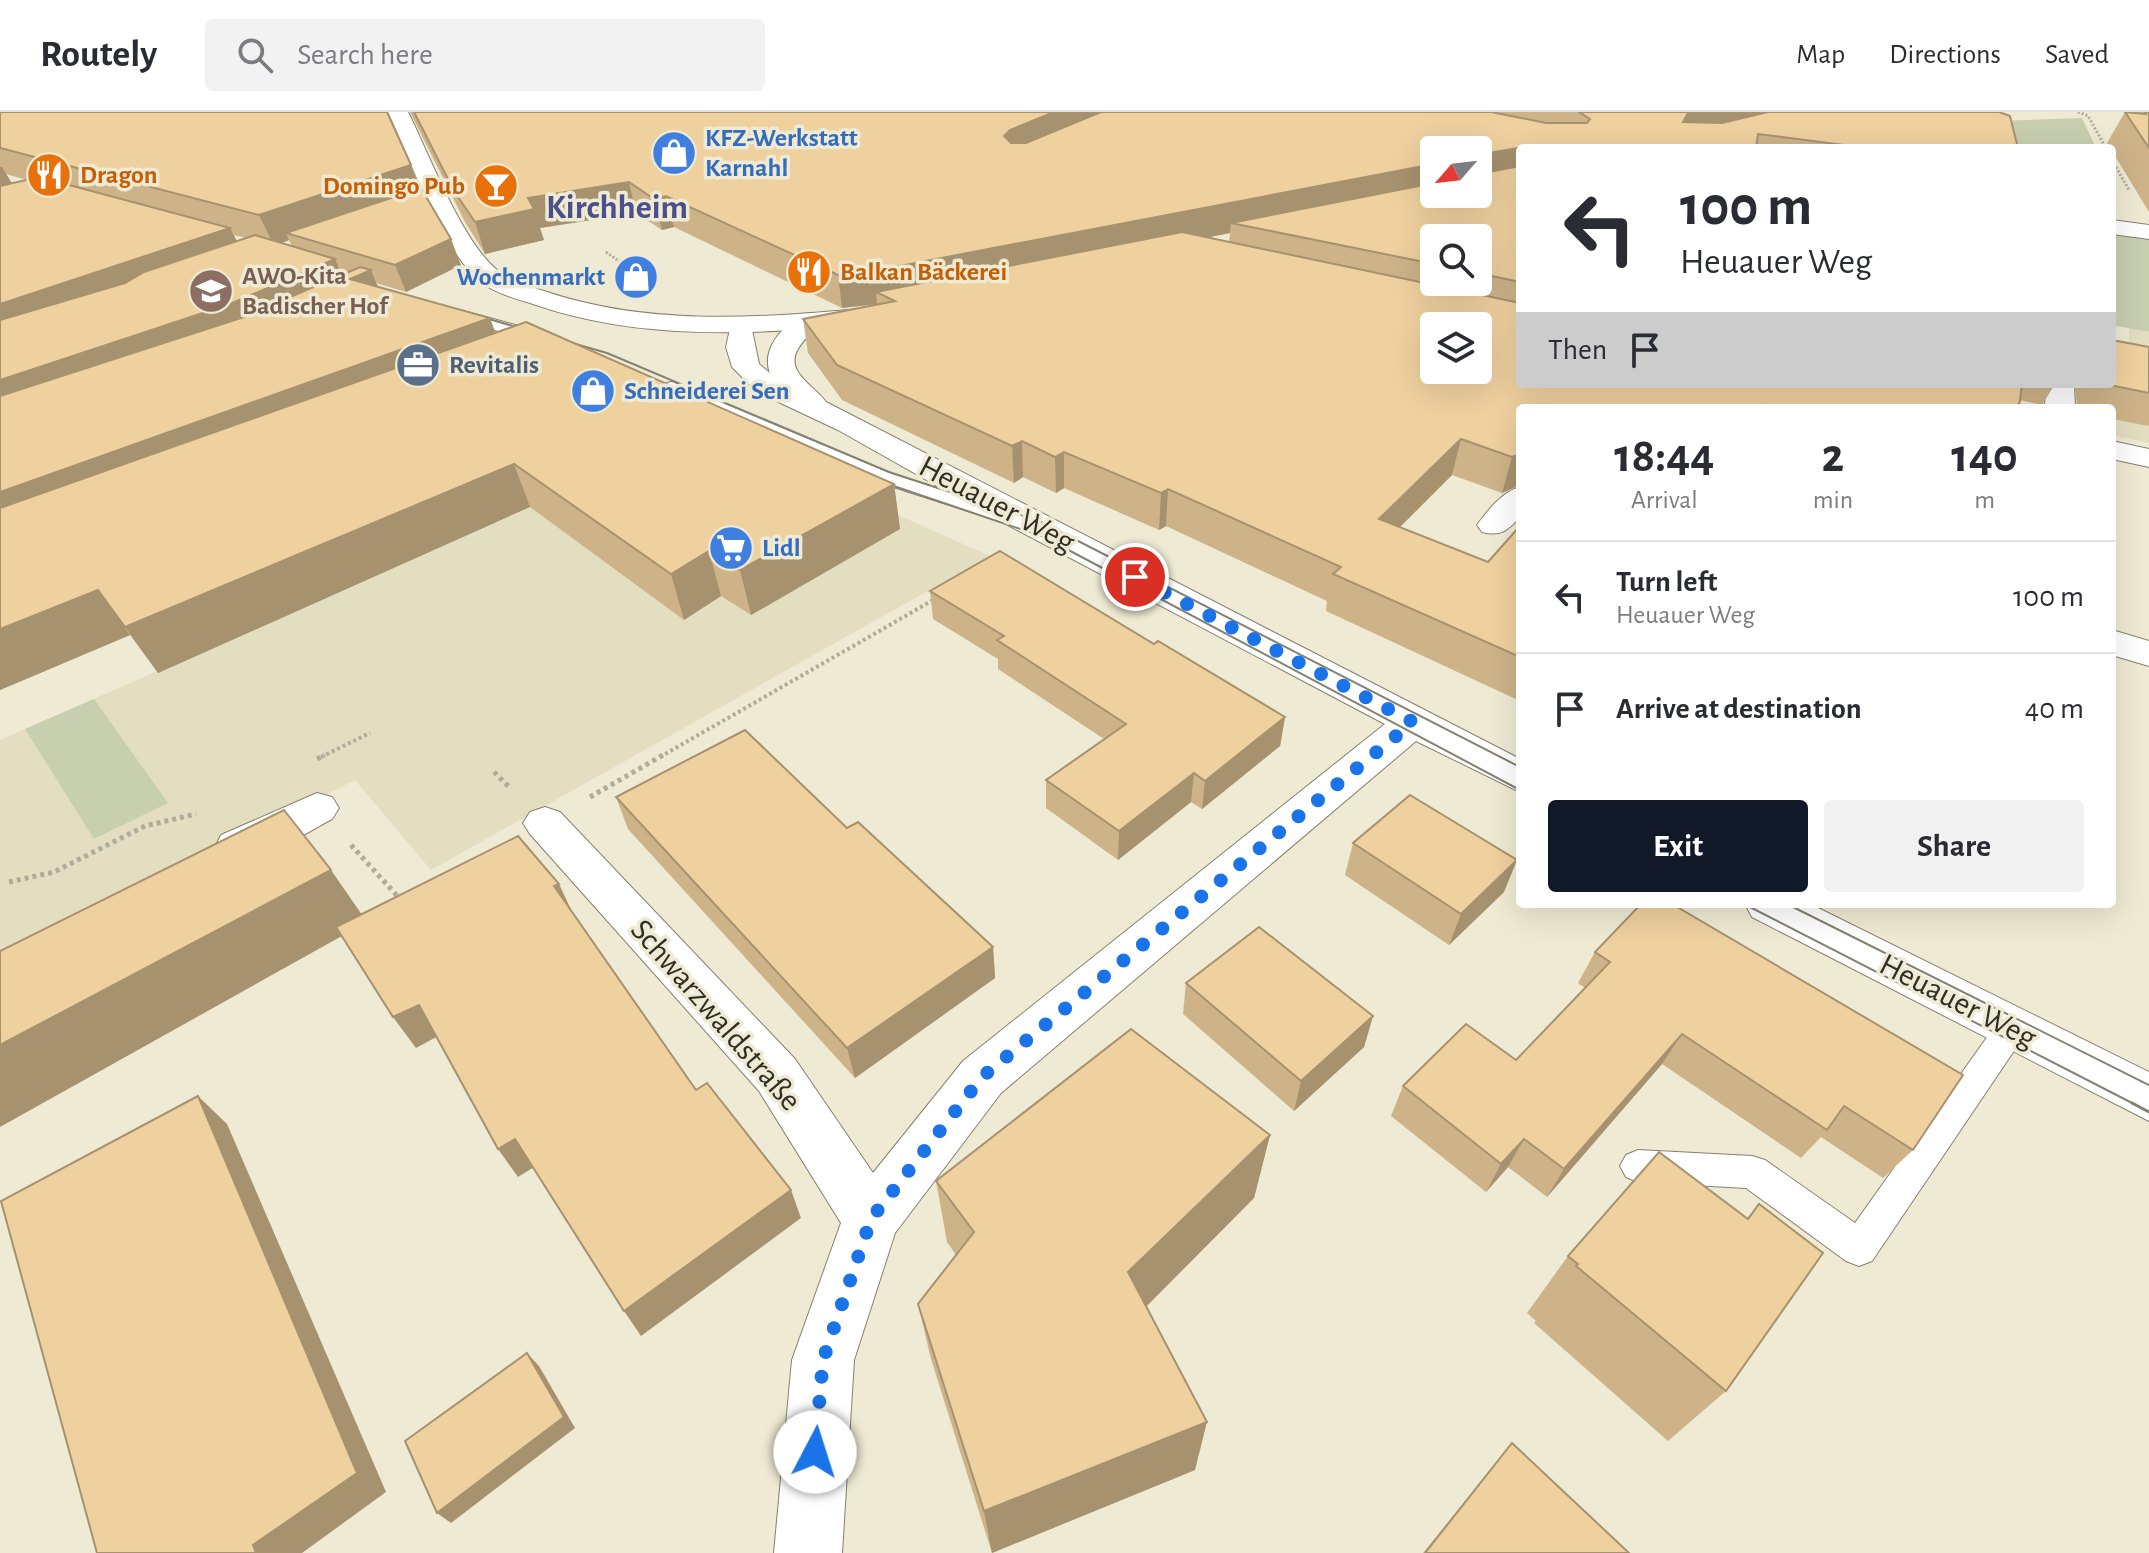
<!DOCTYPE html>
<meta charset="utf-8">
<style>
:root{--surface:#fff;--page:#f2f2f3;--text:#2b2b33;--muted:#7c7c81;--line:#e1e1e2;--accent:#111827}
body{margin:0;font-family:"Alegreya Sans",sans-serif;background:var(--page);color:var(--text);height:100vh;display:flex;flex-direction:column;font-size:30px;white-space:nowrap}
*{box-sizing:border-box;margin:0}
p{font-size:26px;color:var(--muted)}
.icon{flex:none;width:44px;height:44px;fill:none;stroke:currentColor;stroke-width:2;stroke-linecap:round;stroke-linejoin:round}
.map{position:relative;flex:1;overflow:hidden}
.side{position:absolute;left:1516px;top:292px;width:600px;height:504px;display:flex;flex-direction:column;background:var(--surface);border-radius:8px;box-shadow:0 8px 32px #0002}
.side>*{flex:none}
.hud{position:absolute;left:1516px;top:32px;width:600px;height:244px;border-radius:8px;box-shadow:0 8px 32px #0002;background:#fff;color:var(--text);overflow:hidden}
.needle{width:52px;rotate:242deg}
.buttons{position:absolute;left:1420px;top:24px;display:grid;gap:16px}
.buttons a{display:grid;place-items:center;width:72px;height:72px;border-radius:8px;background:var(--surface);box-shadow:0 8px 32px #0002;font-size:40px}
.pin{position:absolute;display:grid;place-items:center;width:68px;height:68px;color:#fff;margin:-34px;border:4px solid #fff;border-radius:50%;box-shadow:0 2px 8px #0007}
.me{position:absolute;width:88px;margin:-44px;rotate:5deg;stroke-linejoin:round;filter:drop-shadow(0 0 6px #0008)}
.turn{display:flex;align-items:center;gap:28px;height:168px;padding:0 32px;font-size:36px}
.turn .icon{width:104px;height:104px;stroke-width:2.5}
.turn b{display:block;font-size:56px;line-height:68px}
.then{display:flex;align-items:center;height:76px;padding:0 32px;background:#0003;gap:16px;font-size:30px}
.eta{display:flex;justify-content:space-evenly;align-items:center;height:136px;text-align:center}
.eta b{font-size:48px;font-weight:700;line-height:56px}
.primary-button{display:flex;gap:16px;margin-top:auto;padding:16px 32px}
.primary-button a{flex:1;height:92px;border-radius:8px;background:var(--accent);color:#fff;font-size:32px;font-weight:700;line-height:92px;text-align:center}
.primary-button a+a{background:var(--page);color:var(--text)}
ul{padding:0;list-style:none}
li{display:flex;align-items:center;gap:24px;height:112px;padding:0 32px;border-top:2px solid var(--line)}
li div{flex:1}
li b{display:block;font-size:30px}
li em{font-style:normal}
header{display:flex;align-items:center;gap:48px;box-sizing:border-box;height:112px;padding:0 40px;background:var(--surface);border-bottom:2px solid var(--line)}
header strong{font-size:38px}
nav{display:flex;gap:44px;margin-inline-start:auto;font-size:28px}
.search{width:560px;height:72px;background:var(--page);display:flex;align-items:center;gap:20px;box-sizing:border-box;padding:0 28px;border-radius:8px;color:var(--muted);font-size:30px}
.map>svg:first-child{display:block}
.built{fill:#e3dec0}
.green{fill:#c8cfaf}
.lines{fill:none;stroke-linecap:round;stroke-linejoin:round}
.service-casing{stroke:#85816d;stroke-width:2}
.minor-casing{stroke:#85816d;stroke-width:2}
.tertiary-casing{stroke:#85816d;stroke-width:2}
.path-far2{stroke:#b0ac9a;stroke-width:3;stroke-dasharray:2 2;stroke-linecap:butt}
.path-far1{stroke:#b0ac9a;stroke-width:4;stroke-dasharray:3 3;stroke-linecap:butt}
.path{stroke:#b0ac9a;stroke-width:5;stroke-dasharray:4 4;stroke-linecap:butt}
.service{fill:#fff;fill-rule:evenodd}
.minor{fill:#fff;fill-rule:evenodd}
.tertiary{fill:#fff;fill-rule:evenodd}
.tram-far1{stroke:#858273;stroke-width:2}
.tram{stroke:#858273;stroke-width:3}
.wall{fill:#ceb389;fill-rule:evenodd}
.shaded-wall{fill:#a7926f}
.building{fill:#efd09f;stroke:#a7926f;stroke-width:2;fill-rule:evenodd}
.route{stroke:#1a73e8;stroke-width:14;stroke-dasharray:0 25.2}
.labels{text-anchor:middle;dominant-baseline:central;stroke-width:7;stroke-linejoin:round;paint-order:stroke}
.far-shop-label{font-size:26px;font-weight:bold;fill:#366cbe;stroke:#eeead3;text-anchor:start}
.far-food-label{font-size:26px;font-weight:bold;fill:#c56008;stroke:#eeead3;text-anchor:start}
.far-education-label{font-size:26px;font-weight:bold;fill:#785e54;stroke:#eeead3;text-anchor:start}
.far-service-label{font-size:26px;font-weight:bold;fill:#4e5e75;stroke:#eeead3;text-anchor:start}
.street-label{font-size:32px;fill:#302e26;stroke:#eeead3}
.far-district-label{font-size:34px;font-weight:bold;fill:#4b4f8c;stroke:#eeead3}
</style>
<header>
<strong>Routely</strong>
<div class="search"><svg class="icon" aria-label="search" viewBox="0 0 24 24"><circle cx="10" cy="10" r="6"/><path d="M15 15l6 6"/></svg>Search here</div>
<nav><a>Map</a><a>Directions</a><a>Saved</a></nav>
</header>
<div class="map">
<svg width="2149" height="1441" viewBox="0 0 2149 1441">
<rect width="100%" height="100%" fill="#eeead3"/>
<g class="built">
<path d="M2129,216L2149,220V331L2112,323V272L2129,238Z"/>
<path d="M553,249L990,444L431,758L355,668L0,847V628L543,390Z"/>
</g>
<g class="green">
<path d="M2082,6L2096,36H2007L1994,9Z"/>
<path d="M2119,123L2149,127V220L2112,213V125Z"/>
<path d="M94,587L168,691L94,727L25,617Z"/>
</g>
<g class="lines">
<g class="service-casing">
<g id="service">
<path d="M456,197L549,222L552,226L543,231L450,206L448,202Z"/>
<path d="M672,270L892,362L1016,402L1020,406L1009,412L1002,410L878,370L666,279V271Z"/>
<path d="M2011,903L2022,907L2027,917L2022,927L1872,1149L1859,1154L1846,1149L1746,1076L1638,1070L1626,1065L1620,1054L1626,1043L1638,1038L1752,1044L1765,1048L1855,1111L2000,907Z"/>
</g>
</g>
<g class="minor-casing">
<g id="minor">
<path d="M2112,108L2149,113V127L2112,122Z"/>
<path d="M806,204L815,206L819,212C813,221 803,227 798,237C784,260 815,274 826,290L1520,647V680L1416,629L1001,981L895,1121L854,1248L842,1441H774L792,1248L841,1111L759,979L530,722L523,711L530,700L545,695L560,700L795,947L873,1061L963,949L1385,612L985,401L838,318L757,280L732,255L726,235L732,208H750L759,252L770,261C761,238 783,210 806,204Z"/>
<path d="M2046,272H2074L2075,296H2045Z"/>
<path d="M2112,329L2149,337V355L2112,347Z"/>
<path d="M1520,375V405C1508,418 1501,425 1482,420L1477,413C1488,398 1502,380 1520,375Z"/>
<path d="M2112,518L2149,529V554L2112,543Z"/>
<path d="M317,681L332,685L339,696L332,707C301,723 256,757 221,747L215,735L221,723Z"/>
<path d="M1745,792H1810L2149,960V1009L1752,805Z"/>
</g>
</g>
<g class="tertiary-casing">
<path id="tertiary" d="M388,0H408C430,44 461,128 497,158C510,169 531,175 547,180C650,214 755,206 861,197L870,199L874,205L870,211L861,213C751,222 642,229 536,193C518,187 496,182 481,170C442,139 410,46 388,0Z"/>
</g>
<g class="path-far2">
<path d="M2078,0L2088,4L2106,36"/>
<path d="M2112,48L2129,78"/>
<path d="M606,140L641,165"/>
</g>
<g class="path-far1">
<path d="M321,645L370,621"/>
<path d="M660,645L935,487"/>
</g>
<g class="path">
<path d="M317,647L325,643"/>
<path d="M494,660L510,676"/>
<path d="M590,685L663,643"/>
<path d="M351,733L401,788"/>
<path d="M9,770L54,760L145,714L196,702"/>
</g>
<use href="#service" class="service"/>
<use href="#minor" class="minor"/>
<use href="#tertiary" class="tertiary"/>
<g class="tram-far1">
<path d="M468,201L607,241L889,360L1039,409L1520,655"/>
<path d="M873,367L1044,425L1520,678"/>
<path d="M1744,792L2136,993"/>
<path d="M1787,792L2149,973"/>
</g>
<path class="tram" d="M2132,991L2149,1000"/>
</g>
<g class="wall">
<path d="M0,0L411,53L420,76L461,153L406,180L376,171L378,174L490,206L495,221L894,372L900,417L751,503L721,484L684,508L530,395L158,561L130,523L0,578ZM6,62L27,68L12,71ZM234,123L246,126L237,129ZM289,128L292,134L281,131Z"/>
<path d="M410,0H1861L2018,36H1520V272H2055L2042,293L2020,288L2017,296H1520V373L1502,381L1452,363L1400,415L1488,450L1520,414V589L1326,499L1327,489L1166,414L1159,418L1064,376L1056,381L1023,365L1014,371L842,288L808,241L803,207L877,192L842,196L674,115L662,118L636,101L540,116L544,128L485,142L465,110ZM1434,38H1478V82H1434ZM1230,121L1229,130L1208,125ZM1434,126H1478V170H1434Z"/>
<path d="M2125,0H2149V100L2112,39V36H2110L2107,31Z"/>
<path d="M2149,235V314L2112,307V296H2074L2077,292L2074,272H2112Z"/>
<path d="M930,479L1154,532L1285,605L1280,634L1202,697L1191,690L1118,748L1046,696V668L1104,627L998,557V547L933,507Z"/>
<path d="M616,685L847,716L993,835L995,866L855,966L628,717Z"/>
<path d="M1353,731L1504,780L1449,833L1345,763Z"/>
<path d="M1641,792L1913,1038L1883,1066L1821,1025L1801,1046L1662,952L1547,1085L1508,1055L1486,1080L1391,1004L1403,974L1516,948L1585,876L1578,871L1595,840Z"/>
<path d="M1186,871L1373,904L1364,935L1294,999L1183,902Z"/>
<path d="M1270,1023L1254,1086L1146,1194L1195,1358L992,1441L931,1247L918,1192L956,1143L947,1130L936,1069Z"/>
<path d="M1759,1092L1726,1279L1668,1329L1534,1211L1536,1209L1527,1201L1568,1144L1747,1106Z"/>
<path d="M1512,1331L1629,1441H1423Z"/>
</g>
<g class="shaded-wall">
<path d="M1054,0H1122L1011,46L1004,24L1010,18Z"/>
<path d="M1692,0H1827L1678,29L1683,10L1688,1Z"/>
<path d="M1529,34V36H1520V63L1478,66L1484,42Z"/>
<path d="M1434,52V80L1231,111L1230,121L894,189L876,180L877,192L842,196L838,163Z"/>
<path d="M411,53L422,82L286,121L289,128L274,134L259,103Z"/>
<path d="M0,55H2L20,85L0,90Z"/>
<path d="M629,70L636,101L540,116L544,128L485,142L475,110L528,86Z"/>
<path d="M666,84L674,115L662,118L654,87Z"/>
<path d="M230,116L246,147L0,233V192Z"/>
<path d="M451,127L461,153L406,180L395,153Z"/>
<path d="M335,147L349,180L0,311V268Z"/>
<path d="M371,158L384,190L350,167Z"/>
<path d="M490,206L502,239L0,402V380Z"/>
<path d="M1461,327L1452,363L1371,444L1379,407Z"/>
<path d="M1022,329L1023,365L1014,371L1012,334Z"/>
<path d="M1064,340V376L1056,381L1055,345Z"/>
<path d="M1520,342V373L1502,381L1512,345Z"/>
<path d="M514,352L530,395L158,561L125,515Z"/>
<path d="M894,372L900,417L751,503L740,458Z"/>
<path d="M1168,377L1166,414L1159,418L1161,381Z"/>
<path d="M709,439L721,484L684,508L671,462Z"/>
<path d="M98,478L130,523L0,578V517Z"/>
<path d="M1285,605L1280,634L1202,697L1205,669Z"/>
<path d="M1194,661L1191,690L1118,748L1119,719Z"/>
<path d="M1517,748L1504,780L1449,833L1461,802Z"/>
<path d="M331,758L367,810L0,1015V933Z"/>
<path d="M559,772L574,804L554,774Z"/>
<path d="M993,835L995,866L855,966L847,936Z"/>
<path d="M419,893L440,923L416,936L393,905Z"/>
<path d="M1373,904L1364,935L1294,999L1301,969Z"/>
<path d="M1682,922L1662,952L1547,1085L1564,1057Z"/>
<path d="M198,984L227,1012L386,1380L302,1441H256L253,1433Z"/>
<path d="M1270,1023L1254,1086L1124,1217L1128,1160Z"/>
<path d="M515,1027L534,1055L518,1065L498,1037Z"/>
<path d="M1524,1027L1508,1055L1486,1080L1501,1052Z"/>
<path d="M791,1078L801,1106L641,1224L624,1199Z"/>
<path d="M527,1241L539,1254L575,1316L451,1411L437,1401Z"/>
<path d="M1207,1310L1195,1358L992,1441L984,1399Z"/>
</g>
<g class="building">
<path d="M0,0H387L411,53L259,103L0,36Z"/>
<path d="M414,0H1054L1010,18L1004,24L1011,31H1026L1101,0H1491L1546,11H1587L1590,7L1579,0H1692L1688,1L1683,10L1722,11L1768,0H1999L2010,4L2018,36H1867L1758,22L1756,36H1529V34L1484,42L1482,49H1478V38H1434V52L868,160L838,163L666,84L654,87L629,70L528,86L534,97L475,110L454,79Z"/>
<path d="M2125,0L2146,2L2145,0H2149V36Z"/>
<path d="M1520,54V170L1478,161V126H1434V152L1231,111L1434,71V82H1478V62Z"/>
<path d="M39,65L230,116L0,192V74Z"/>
<path d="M421,76L451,127L395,153L286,121Z"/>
<path d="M1182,120L1520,191V272H2022L2020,289L2017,296H1780L1767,293L1765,296H1520V342L1512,345L1461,327L1379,407L1488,450L1520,414V545L1333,462L1341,455L1168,377L1161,381L1064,340L1055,345L1022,329L1012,334L837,253L803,207L895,189L876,180ZM1434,214H1478V258H1434Z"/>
<path d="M255,123L335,147L230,192L0,268V208L125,171L144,160Z"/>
<path d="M360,155L371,158L350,167L490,206L0,380V284L244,205Z"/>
<path d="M526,210L894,372L740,458L709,439L671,462L514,352L125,515L98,478L0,517V396Z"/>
<path d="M2112,228L2149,235V281L2105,272H2112Z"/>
<path d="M1000,439L1154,532L1158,529L1285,605L1205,669L1194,661L1119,719L1046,668L1126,612L997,528L1004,524L930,479Z"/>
<path d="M745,618L847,716L858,710L993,835L847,936L616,685Z"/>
<path d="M1410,683L1517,748L1461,802L1353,731Z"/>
<path d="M284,698L331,758L0,933V839Z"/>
<path d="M518,724L559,772L554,774L696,978L707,971L791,1078L624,1199L515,1027L498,1037L419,893L393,905L336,815Z"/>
<path d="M1641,792H1672L1963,963L1913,1038L1844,994L1827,1018L1682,922L1564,1057L1524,1027L1501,1052L1403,974L1466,912L1516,948L1610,850L1595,840Z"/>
<path d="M1259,815L1373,904L1301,969L1186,871Z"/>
<path d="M1131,917L1270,1023L1128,1160L1207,1310L984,1399L918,1192L974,1120L936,1069Z"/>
<path d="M198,984L357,1361L253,1433L256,1441H97L1,1089Z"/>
<path d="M1659,1040L1748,1107L1759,1092L1823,1141L1726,1279L1576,1154L1578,1152L1568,1144Z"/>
<path d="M527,1241L564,1305L437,1401L405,1329Z"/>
<path d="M1512,1331L1629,1441H1425Z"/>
</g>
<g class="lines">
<path class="route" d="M815,1340L823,1248L871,1107L982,965L1413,610L1135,465"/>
</g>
<defs>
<g id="shop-disc" transform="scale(2.3)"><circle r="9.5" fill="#3f7fe0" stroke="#eeead3"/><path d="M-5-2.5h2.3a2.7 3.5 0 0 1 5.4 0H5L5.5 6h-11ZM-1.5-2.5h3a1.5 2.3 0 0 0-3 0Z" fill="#fff"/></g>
<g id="restaurant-disc" transform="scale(2.3)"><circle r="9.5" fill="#e8710a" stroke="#eeead3"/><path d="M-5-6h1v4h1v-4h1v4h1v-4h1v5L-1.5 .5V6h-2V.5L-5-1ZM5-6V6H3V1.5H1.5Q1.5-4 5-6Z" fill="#fff"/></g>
<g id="bar-disc" transform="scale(2.3)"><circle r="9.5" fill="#e8710a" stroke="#eeead3"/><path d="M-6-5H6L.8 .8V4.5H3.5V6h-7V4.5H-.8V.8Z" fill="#fff"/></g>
<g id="school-disc" transform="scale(2.3)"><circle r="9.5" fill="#8d6e63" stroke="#eeead3"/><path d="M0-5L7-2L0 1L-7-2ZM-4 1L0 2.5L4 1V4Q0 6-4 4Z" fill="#fff"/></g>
<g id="office-disc" transform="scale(2.3)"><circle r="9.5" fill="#5c6f8a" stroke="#eeead3"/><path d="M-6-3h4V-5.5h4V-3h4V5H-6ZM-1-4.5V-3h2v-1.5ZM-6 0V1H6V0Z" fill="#fff"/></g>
<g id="supermarket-disc" transform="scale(2.3)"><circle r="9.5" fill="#3f7fe0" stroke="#eeead3"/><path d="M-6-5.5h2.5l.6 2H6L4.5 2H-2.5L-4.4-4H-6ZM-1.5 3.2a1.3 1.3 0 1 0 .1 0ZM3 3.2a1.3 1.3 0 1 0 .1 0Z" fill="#fff"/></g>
</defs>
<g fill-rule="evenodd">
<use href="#shop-disc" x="674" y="41"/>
<use href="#restaurant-disc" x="49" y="63"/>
<use href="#bar-disc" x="496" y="74"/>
<use href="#restaurant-disc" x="809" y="160"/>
<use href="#shop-disc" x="636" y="165"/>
<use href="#school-disc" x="211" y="179"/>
<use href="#office-disc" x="418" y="253"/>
<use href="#shop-disc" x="593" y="279"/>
<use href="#supermarket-disc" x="731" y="436"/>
</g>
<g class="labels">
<g class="far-shop-label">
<text x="705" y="26">KFZ-Werkstatt<tspan x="705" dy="30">Karnahl</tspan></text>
<text x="605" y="165" text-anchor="end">Wochenmarkt</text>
<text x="624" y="279">Schneiderei Sen</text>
<text x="762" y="436">Lidl</text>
</g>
<g class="far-food-label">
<text x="80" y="63">Dragon</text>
<text x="465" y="74" text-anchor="end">Domingo Pub</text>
<text x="840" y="160">Balkan Bäckerei</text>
</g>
<g class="far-education-label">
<text x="242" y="164">AWO-Kita<tspan x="242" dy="30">Badischer Hof</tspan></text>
</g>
<g class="far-service-label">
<text x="449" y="253">Revitalis</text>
</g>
<g class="street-label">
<text transform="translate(997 392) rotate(28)">Heuauer Weg</text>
<text transform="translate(1958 889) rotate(27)">Heuauer Weg</text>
<text transform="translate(716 903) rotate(49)">Schwarzwaldstraße</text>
</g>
<g class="far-district-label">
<text x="617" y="96">Kirchheim</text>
</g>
</g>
</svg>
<div class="buttons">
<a><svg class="needle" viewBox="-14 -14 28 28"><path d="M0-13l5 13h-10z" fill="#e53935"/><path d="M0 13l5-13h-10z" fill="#7c7c81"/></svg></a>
<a><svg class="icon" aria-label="search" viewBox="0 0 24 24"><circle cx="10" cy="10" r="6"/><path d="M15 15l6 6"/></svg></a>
<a><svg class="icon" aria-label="layers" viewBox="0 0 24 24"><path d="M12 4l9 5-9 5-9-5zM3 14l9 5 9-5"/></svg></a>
</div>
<div class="pin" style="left:1135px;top:465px;background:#d93025"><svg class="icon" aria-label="arrive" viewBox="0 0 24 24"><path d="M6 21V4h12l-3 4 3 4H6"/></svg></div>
<svg class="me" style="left:815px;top:1340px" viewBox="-20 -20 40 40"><circle r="19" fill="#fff"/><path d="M0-13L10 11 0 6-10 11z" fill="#1a73e8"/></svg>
<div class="hud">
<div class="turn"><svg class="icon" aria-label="left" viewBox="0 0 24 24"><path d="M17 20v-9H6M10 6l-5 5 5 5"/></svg><div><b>100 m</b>Heuauer Weg</div></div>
<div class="then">Then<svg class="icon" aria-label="arrive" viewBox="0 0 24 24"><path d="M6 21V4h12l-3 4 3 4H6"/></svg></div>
</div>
<section class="side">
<div class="eta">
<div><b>18:44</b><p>Arrival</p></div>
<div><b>2</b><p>min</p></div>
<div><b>140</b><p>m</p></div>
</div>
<ul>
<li><svg class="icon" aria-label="left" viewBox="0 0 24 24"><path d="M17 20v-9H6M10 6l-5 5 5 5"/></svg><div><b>Turn left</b><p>Heuauer Weg</p></div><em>100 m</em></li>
<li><svg class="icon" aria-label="arrive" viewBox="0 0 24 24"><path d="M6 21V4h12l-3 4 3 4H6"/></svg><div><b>Arrive at destination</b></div><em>40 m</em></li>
</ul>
<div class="primary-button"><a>Exit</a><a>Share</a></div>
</section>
</div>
